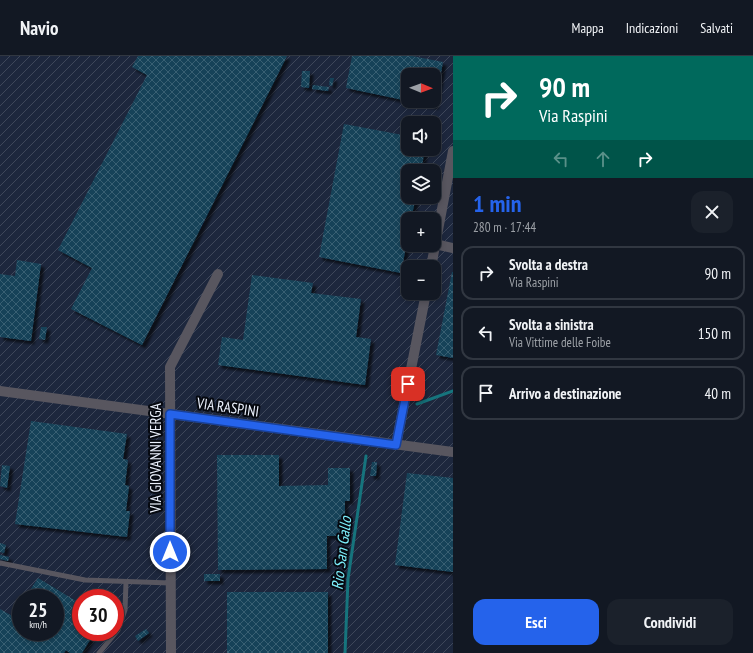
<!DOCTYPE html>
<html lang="it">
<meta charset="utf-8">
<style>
:root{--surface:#121823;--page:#1b212b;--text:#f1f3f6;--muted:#9ca0a6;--line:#313741;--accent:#2563eb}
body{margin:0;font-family:"PT Sans Narrow",sans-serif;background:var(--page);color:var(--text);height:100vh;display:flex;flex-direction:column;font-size:15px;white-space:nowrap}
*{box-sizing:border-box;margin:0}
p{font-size:13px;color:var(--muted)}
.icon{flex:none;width:22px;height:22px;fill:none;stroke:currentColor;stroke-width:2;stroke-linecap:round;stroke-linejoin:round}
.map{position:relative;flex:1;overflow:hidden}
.sheet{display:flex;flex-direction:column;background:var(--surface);width:300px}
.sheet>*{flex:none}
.banner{background:#00695c;color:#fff;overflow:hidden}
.needle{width:26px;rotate:91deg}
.controls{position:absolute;left:401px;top:12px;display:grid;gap:8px}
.controls a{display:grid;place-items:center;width:40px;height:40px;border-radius:8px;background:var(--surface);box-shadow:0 2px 6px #0003,0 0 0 1px var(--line);font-size:20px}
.speed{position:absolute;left:12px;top:533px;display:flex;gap:8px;font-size:20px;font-weight:700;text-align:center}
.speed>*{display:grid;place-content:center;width:52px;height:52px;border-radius:50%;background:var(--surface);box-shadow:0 2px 6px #0003,0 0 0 1px var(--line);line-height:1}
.speed small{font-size:10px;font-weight:400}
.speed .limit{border:6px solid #d22;background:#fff;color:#111}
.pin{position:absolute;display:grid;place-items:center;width:34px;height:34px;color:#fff;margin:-17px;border-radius:8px;box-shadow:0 2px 6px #0006}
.me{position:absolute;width:44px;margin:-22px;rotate:0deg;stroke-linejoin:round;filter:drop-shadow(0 0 3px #0008)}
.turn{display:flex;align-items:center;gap:14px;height:84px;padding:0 20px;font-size:18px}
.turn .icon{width:52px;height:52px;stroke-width:2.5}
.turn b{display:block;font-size:28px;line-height:34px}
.lanes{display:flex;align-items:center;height:38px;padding:0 20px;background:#0003;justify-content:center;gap:20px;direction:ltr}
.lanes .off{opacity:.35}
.round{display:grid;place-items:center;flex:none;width:42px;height:42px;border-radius:12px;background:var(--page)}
.summary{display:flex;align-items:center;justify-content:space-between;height:68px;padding:0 20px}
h1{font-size:24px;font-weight:600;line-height:30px;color:var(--accent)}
.primary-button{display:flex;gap:8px;margin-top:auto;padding:8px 20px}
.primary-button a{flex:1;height:46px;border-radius:12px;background:var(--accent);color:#fff;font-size:16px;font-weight:600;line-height:46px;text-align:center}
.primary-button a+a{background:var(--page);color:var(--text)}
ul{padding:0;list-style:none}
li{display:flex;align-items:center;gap:12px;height:54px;margin:0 8px 6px;padding:0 12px;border:2px solid var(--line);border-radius:12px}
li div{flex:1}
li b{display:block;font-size:15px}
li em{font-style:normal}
header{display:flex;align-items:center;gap:24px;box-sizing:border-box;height:56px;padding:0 20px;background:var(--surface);border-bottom:1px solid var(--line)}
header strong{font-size:19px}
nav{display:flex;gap:22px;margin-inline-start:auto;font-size:14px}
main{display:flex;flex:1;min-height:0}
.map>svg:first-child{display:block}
.industrial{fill:url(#industrial-furrows);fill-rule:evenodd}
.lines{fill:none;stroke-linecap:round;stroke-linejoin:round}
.stream{stroke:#16747d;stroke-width:3}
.building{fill:url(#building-cross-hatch);filter:url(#shadow)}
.lane{stroke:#58565f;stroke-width:5}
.street{stroke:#58565f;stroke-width:10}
.route-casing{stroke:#184099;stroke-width:10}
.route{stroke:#2563eb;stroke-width:7}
.labels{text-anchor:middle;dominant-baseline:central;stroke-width:4;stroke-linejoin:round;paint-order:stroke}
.street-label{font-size:15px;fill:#ecf2fe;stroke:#060910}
.water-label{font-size:16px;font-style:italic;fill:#7df0fd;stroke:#060910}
</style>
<header>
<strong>Navio</strong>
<nav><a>Mappa</a><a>Indicazioni</a><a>Salvati</a></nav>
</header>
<main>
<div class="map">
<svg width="453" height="597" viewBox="0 0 453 597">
<defs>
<pattern id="industrial-furrows" width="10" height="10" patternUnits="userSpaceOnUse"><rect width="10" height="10" fill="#1d273d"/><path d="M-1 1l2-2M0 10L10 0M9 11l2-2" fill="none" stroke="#3e475a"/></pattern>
<pattern id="building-cross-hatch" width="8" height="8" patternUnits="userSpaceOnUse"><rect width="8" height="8" fill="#174359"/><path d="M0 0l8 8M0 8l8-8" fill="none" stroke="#395f72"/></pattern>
<filter id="shadow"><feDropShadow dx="3.5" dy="3.5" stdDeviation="1" flood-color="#0009"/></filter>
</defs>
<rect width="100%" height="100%" fill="#18202f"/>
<path class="industrial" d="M0,0H453V597H0ZM408,19H434V45H408ZM408,67H434V93H408ZM408,115H434V141H408ZM408,163H434V189H408ZM408,211H434V237H408ZM21,542H55V576H21ZM81,542H115V576H81Z"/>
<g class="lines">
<g class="stream">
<path d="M417,348L453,335"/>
<path d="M345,597L348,523L366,400"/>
</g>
</g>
<g class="building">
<path d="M138,0H287L142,289L71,253L92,212L58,194L147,19L132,11Z"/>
<path d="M352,0H412L443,6L435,50L414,46L434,45V19H408V45L346,32Z"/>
<path d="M302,15H310L309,32L301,31Z"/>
<path d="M330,22H334L332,30L329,29Z"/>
<path d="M313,29L329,31L328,35L312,33Z"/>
<path d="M344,68L408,80V93H425L421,115H408V141H416L411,163H408V180L401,217L319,201Z"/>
<path d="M17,204L41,208L31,285L0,281V218L15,220Z"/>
<path d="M452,216H453V302L436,299Z"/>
<path d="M252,219L313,227L311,237L361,243L356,281L371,283L365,329L218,309L222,281L243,284Z"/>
<path d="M41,271H47L45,284L39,283Z"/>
<path d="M31,365L127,378L123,403L128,404L125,429L129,430L126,455H130L127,481L15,468Z"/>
<path d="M217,399H279V430L328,429V412H350V445H345V480H327V513L218,514Z"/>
<path d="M372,406H377L376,420H370Z"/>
<path d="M2,409L10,410L7,432L0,430Z"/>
<path d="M407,417L453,422V516L395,509Z"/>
<path d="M0,487L6,489L4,497L0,496Z"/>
<path d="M0,499L9,501L8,505L0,503Z"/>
<rect x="204" y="518" width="16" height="7"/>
<path d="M38,522L81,548V576H95L82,597H70L66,594L64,597H0V553L14,561L21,549V576H55V542H25Z"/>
<rect x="227" y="536" width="101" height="61"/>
<path d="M146,573L149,577L138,585L135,580Z"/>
</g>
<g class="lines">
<g class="lane">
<path d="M0,507L85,524L170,527"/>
<path d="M99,597L118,574L125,554L126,526"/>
</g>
<g class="street">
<path d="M435,188L453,192"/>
<path d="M431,211L453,95"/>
<path d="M0,335L453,396"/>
<path d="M396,389L426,237"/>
<path d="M171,597L170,311L218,218"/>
</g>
</g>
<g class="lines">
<g class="route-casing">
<path id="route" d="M170,496V358L396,389L408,328"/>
</g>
<use href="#route" class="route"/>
</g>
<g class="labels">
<g class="street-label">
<text transform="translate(228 351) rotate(8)">VIA RASPINI</text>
<text transform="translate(155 402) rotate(-90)">VIA GIOVANNI VERGA</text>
</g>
<g class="water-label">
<text transform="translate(341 497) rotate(-83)">Rio San Gallo</text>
</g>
</g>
</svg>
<div class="controls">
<a><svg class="needle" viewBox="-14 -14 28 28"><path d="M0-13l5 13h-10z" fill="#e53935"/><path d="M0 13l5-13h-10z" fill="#9ca0a6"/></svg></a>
<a><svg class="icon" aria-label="sound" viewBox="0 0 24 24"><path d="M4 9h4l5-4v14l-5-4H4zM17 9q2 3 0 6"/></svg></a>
<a><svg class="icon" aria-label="layers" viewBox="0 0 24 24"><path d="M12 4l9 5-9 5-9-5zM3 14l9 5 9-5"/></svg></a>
<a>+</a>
<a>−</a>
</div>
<div class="speed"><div>25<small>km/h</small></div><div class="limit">30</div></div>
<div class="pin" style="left:408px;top:328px;background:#d93025"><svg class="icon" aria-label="arrive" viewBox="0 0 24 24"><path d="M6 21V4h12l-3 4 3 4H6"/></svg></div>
<svg class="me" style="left:170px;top:496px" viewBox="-20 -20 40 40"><circle r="17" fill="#2563eb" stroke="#fff" stroke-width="3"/><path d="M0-11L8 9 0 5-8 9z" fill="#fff"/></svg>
</div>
<section class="sheet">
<div class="banner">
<div class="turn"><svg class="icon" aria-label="right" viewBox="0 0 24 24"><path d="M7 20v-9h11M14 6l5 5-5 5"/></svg><div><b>90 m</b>Via Raspini</div></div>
<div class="lanes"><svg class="icon off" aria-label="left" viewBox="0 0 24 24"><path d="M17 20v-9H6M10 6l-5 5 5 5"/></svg><svg class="icon off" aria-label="ahead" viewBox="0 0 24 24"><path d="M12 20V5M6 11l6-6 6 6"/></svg><svg class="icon" aria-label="right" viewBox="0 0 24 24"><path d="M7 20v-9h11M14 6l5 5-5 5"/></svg></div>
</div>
<div class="summary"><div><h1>1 min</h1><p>280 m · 17:44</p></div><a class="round"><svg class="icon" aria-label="close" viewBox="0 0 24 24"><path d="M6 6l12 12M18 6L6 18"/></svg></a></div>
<ul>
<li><svg class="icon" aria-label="right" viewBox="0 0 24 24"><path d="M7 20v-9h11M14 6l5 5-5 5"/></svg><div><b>Svolta a destra</b><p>Via Raspini</p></div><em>90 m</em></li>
<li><svg class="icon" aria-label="left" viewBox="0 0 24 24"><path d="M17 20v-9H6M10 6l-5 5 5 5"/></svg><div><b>Svolta a sinistra</b><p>Via Vittime delle Foibe</p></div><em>150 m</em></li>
<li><svg class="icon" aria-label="arrive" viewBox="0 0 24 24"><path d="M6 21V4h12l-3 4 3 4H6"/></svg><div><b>Arrivo a destinazione</b></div><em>40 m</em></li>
</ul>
<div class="primary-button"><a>Esci</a><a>Condividi</a></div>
</section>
</main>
